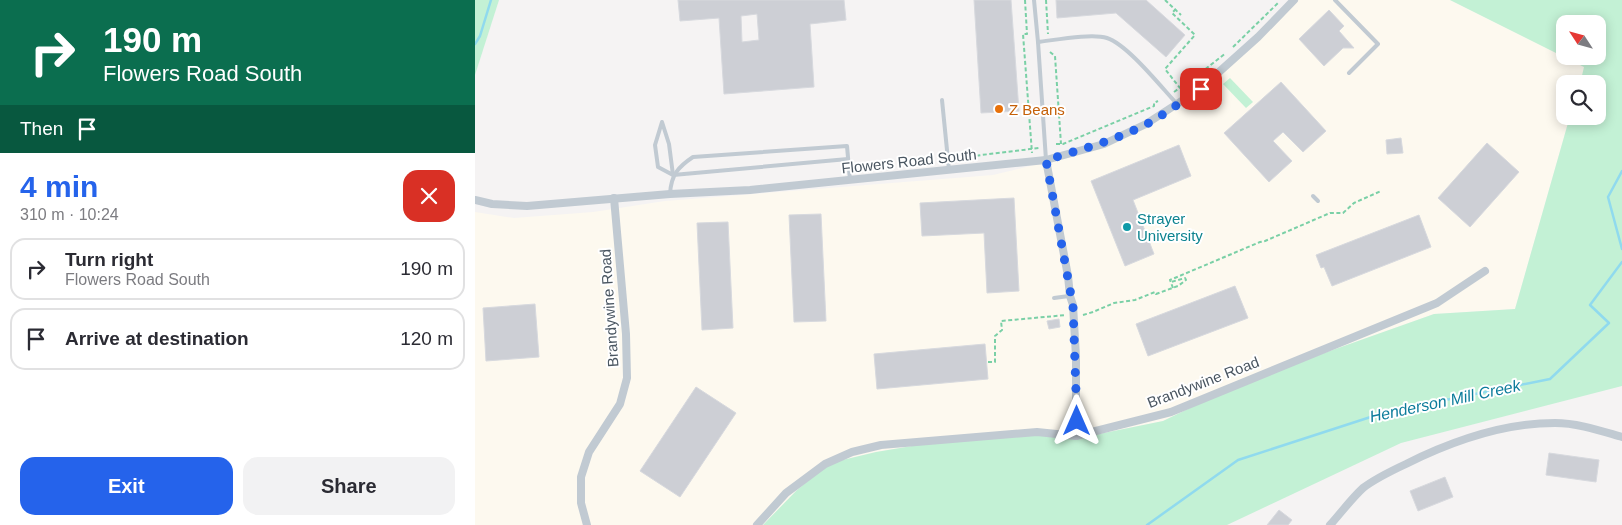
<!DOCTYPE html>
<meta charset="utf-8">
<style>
:root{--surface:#fff;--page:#f2f2f3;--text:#2b2b33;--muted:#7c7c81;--line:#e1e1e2;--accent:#2563eb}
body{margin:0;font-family:Arial,sans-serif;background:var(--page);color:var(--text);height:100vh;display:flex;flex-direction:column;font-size:19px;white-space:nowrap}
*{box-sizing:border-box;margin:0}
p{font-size:16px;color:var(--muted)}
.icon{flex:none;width:28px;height:28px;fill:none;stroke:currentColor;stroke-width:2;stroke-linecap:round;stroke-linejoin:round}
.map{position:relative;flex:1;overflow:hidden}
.details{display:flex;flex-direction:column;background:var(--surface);width:475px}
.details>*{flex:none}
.guide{background:#0b6e4f;color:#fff;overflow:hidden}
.needle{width:32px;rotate:306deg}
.buttons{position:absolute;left:1081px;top:15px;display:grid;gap:10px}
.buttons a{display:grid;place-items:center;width:50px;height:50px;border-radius:10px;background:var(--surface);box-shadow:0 2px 12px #0003;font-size:25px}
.pin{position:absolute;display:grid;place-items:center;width:42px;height:42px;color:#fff;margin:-21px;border-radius:10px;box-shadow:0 2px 8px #0006}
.me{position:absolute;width:55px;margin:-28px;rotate:0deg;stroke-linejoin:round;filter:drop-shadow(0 0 4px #0008)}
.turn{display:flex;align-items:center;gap:18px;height:105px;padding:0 20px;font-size:22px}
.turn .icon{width:65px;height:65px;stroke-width:2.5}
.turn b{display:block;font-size:35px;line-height:42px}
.then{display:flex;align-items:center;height:48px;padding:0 20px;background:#0003;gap:10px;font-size:19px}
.round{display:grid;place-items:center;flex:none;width:52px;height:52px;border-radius:15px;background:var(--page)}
.summary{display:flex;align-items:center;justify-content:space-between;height:85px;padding:0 20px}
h1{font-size:30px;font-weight:700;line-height:38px;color:var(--accent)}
.button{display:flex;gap:10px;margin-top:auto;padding:10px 20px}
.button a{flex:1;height:58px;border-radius:15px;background:var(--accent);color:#fff;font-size:20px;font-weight:700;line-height:58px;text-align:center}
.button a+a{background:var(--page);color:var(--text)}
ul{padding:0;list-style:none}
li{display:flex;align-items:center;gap:15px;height:62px;margin:0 10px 8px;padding:0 10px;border:2px solid var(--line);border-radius:15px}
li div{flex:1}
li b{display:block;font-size:19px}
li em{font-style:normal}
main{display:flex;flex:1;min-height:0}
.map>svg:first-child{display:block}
.commercial{fill:#fdf9ef}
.green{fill:#c3f1d5;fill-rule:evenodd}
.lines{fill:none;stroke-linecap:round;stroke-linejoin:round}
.stream{stroke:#90daee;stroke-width:2.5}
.building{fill:#cdcfd5;stroke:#d7d9de;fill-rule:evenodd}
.path{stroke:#7ad0a6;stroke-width:2;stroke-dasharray:4 2.5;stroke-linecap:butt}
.lane{stroke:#c1cad2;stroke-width:4}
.street{stroke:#c1cad2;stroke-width:8}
.route{stroke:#2563eb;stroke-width:9;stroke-dasharray:0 16.2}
.food-dot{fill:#e8710a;stroke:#fff;stroke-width:2}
.culture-dot{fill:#0f9aa8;stroke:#fff;stroke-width:2}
.labels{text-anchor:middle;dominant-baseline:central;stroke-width:4;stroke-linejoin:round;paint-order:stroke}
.food-label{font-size:15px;fill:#c56008;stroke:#fff;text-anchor:start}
.street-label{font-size:15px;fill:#4a5661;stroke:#fff}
.culture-label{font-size:15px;fill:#0d838f;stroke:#fff;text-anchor:start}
.water-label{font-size:16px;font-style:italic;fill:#0c7c9b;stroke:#fff}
</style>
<main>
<section class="details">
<div class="guide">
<div class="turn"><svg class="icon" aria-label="right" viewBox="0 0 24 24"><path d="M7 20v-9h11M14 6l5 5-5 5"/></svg><div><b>190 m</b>Flowers Road South</div></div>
<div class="then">Then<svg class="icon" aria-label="arrive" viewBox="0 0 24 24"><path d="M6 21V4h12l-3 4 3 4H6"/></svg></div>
</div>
<div class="summary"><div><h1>4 min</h1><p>310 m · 10:24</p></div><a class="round" style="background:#d93025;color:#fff"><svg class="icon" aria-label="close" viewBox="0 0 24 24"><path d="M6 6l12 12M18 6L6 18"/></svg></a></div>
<ul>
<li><svg class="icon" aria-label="right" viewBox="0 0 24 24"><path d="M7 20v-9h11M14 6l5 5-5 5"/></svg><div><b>Turn right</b><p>Flowers Road South</p></div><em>190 m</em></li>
<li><svg class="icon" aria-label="arrive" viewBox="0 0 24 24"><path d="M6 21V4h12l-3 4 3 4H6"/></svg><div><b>Arrive at destination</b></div><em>120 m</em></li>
</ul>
<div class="button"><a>Exit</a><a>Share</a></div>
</section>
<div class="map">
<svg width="1147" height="525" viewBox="0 0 1147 525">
<rect width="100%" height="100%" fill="#f5f3f3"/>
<path class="commercial" d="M814,0H975L1110,67L1105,84H1090V116H1095L1040,309L959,314L773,380L688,421L619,435L563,433L467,441L401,452L355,463L322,490L288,525H0V212L39,218L118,212L190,201L518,175L604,154L712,103Z"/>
<g class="green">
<path d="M0,0H24L0,75Z"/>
<path d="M975,0H1147V386L926,443L752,525H288L322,490L355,463L401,452L467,441L563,433L619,435L688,421L773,380L959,314L1040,309L1095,116H1122V84H1105L1109,67ZM1090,24H1122V56H1090Z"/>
<path d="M755,78L778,102L771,108L748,84Z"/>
</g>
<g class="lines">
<g class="stream">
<path d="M0,44L5,36L16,0"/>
<path d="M1147,171L1133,197L1147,249"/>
<path d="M672,525L763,460L911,412L1075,379L1134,323L1115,305L1147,262"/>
</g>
</g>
<g class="building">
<path d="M203,0H369L371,20L335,24L339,87L249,94L244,18L205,21ZM282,14L284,40L267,42L266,16Z"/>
<path d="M499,0H536L544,111L506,113Z"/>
<path d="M581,0H671L710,35L691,57L641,13L582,18Z"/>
<path d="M854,10L869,26L864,31L879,48H868L849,66L824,39Z"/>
<path d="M806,82L851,131L828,152L808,132L798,141L817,161L794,182L749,133Z"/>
<path d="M926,138L928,153L912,154L911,140Z"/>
<path d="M1012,143L1044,172L995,227L963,198Z"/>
<path d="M704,145L716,176L658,200L679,254L650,266L616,181Z"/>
<path d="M539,198L544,291L512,293L509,233L447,236L445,203Z"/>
<path d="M346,214L351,321L319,322L314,215Z"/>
<path d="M944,215L956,247L857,286L849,267L846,268L841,255Z"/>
<path d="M253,222L258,328L227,330L222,223Z"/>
<path d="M760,286L773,318L673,356L661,324Z"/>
<path d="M60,304L64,357L11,361L8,308Z"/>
<path d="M584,319L585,327L574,329L572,321Z"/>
<path d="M510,344L513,379L402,389L399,354Z"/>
<path d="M221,387L261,413L205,497L165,471Z"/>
<path d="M1074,453L1124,460L1121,482L1071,475Z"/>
<path d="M970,477L978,497L943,511L935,491Z"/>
<path d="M804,510L817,520L813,525H792Z"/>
</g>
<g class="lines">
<g class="path">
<path d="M550,0L552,34H548L557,153"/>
<path d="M571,0L573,34"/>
<path d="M690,0L706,15"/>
<path d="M701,9L697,13L720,35L690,69L705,88"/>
<path d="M758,47L803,3"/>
<path d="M575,52L580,56L586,144"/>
<path d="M699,92L724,74L751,53"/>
<path d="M581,144H588L679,106V103L683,101"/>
<path d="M482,158L564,148"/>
<path d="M698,288L695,280L785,242L790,241L855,213H868L879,203L906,191"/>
<path d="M608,315L618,312L639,303L660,300L680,292L681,294L703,286L711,280L710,278L696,282"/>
<path d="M513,362H520V336L527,330L526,321L591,315"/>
</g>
<g class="lane">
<path d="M559,0L563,42C580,40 617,33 632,38C653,45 686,87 702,104"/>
<path d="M860,0L903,44L874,73"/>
<path d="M563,42L571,160"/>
<path d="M467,100L474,170"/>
<path d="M198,175L194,144L187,122L180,145L183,167L198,175L373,159"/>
<path d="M195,194C196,175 203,167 218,157L372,146L375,180"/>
<path d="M838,196L843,201"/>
<path d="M579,298L594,296"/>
</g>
<g class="street">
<path d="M571,160L593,276L595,296L598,305L601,357V436"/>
<path d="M0,200L17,204L52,206L195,194L275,190L571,160L629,144L671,124L725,89L783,37L819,0"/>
<path d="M112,525L106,503V477L114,452L145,404L152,378L151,334L139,198"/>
<path d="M282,525L311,493L350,464L377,452L406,445L562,432L601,436L696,412L962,303L1010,271"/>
<path d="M855,525C866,513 876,499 888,488C901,478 916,471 931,464C977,441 1028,423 1080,423C1103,423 1126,431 1147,437"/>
</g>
</g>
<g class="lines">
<path class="route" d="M602,421L598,306L571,160C605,150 638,141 670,125C689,115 707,101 726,89"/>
</g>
<circle class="food-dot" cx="524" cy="109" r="5"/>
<circle class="culture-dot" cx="652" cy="227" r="5"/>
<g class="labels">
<g class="food-label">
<text x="534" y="109">Z Beans</text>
</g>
<g class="street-label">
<text transform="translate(434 161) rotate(-6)">Flowers Road South</text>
<text transform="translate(134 308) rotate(-94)">Brandywine Road</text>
<text transform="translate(728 382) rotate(-21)">Brandywine Road</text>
</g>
<g class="culture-label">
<text x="662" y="218">Strayer<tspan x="662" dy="17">University</tspan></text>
</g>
<g class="water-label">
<text transform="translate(970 401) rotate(-12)">Henderson Mill Creek</text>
</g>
</g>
</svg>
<div class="buttons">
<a><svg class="needle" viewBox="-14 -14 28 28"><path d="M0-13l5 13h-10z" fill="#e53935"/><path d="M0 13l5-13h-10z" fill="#7c7c81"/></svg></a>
<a><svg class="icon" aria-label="search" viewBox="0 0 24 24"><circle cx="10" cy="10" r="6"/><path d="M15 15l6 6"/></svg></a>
</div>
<div class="pin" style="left:726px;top:89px;background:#d93025"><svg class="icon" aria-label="arrive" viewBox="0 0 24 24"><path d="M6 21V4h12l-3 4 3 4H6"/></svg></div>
<svg class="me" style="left:602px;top:421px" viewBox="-20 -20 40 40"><path d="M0-17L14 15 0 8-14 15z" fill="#2563eb" stroke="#fff" stroke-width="4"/></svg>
</div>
</main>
